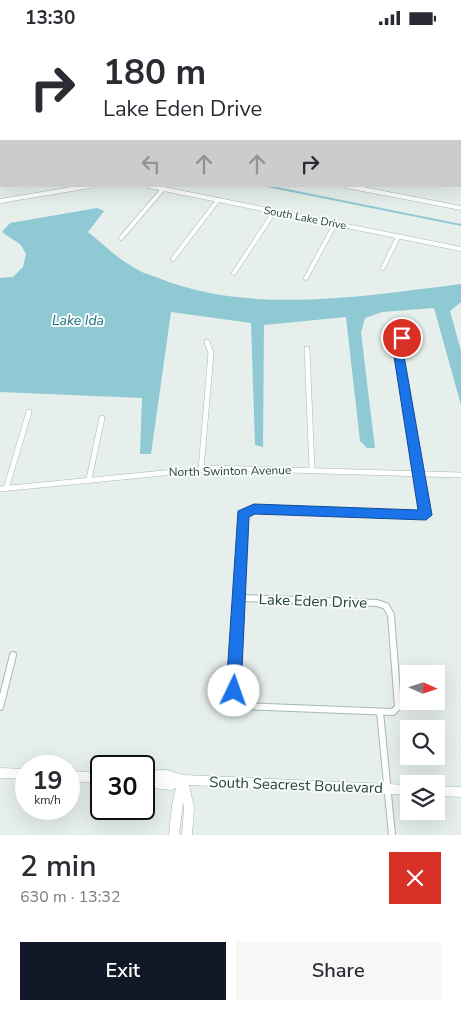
<!DOCTYPE html>
<meta charset="utf-8">
<style>
:root{--surface:#fff;--page:#f7f7f7;--text:#2b2b33;--muted:#7c7c81;--accent:#111827}
body{margin:0;font-family:"Nunito Sans",sans-serif;background:var(--page);color:var(--text);height:100vh;display:flex;flex-direction:column;font-size:19px;white-space:nowrap}
*{box-sizing:border-box;margin:0}
p{font-size:16px;color:var(--muted)}
.icon{flex:none;width:28px;height:28px;fill:none;stroke:currentColor;stroke-width:2;stroke-linecap:round;stroke-linejoin:round}
.map{position:relative;height:800px;overflow:hidden}
.panel{display:flex;flex-direction:column;background:var(--surface);flex:1}
.panel>*{flex:none}
.guide{position:absolute;left:0px;top:0px;width:461px;height:152px;box-shadow:0 5px 20px #0002;background:#fff;color:var(--text);overflow:hidden}
.needle{width:32px;rotate:93deg}
.fabs{position:absolute;left:400px;top:630px;display:grid;gap:10px}
.fabs a{display:grid;place-items:center;width:45px;height:45px;border-radius:0px;background:var(--surface);box-shadow:0 5px 20px #0002;font-size:25px}
.speed{position:absolute;left:15px;top:720px;display:flex;gap:10px;font-size:25px;font-weight:700;text-align:center}
.speed>*{display:grid;place-content:center;width:65px;height:65px;border-radius:50%;background:var(--surface);box-shadow:0 5px 20px #0002;line-height:1}
.speed small{font-size:12px;font-weight:400}
.speed .limit{border:2px solid #111;border-radius:8px;background:#fff;color:#111}
.pin{position:absolute;display:grid;place-items:center;width:42px;height:42px;color:#fff;margin:-21px;border:2px solid #fff;border-radius:50%;box-shadow:0 1px 5px #0007}
.me{position:absolute;width:55px;margin:-28px;rotate:3deg;stroke-linejoin:round;filter:drop-shadow(0 0 4px #0008)}
.turn{display:flex;align-items:center;gap:18px;height:105px;padding:0 20px;font-size:22px}
.turn .icon{width:65px;height:65px;stroke-width:2.5}
.turn b{display:block;font-size:35px;line-height:42px}
.lanes{display:flex;align-items:center;height:48px;padding:0 20px;background:#0003;justify-content:center;gap:25px;direction:ltr}
.lanes .off{opacity:.35}
.round{display:grid;place-items:center;flex:none;width:52px;height:52px;border-radius:0px;background:var(--page)}
.headline{display:flex;align-items:center;justify-content:space-between;height:85px;padding:0 20px}
h1{font-size:30px;font-weight:600;line-height:38px}
.action{display:flex;gap:10px;margin-top:auto;padding:10px 20px}
.action a{flex:1;height:58px;border-radius:0px;background:var(--accent);color:#fff;font-size:20px;font-weight:600;line-height:58px;text-align:center}
.action a+a{background:var(--page);color:var(--text)}
.status{display:flex;justify-content:space-between;align-items:center;height:35px;padding:0 25px;background:var(--surface);direction:ltr}
.status svg{height:14px;fill:currentColor}
.map>svg:first-child{display:block}
.built{fill:#d4dfda}
.water{fill:#8ec9d4}
.lines{fill:none;stroke-linecap:round;stroke-linejoin:round}
.canal{fill:#8ec9d4;fill-rule:evenodd}
.street-far2-casing{stroke:#a8b8b2;stroke-width:5}
.street-far1-casing{stroke:#a8b8b2;stroke-width:6}
.street-casing{stroke:#a8b8b2;stroke-width:8}
.secondary-casing{stroke:#a4bbb3;stroke-width:1}
.highway-casing{stroke:#c2cac8;stroke-width:1}
.street-far2{stroke:#fff;stroke-width:4}
.street-far1{stroke:#fff;stroke-width:5}
.street{stroke:#fff;stroke-width:6}
.secondary{fill:#fff;fill-rule:evenodd}
.highway{fill:#2f6f62;fill-rule:evenodd}
.route{fill:#1a73e8;stroke:#114b97}
.labels{text-anchor:middle;dominant-baseline:central;stroke-width:4;stroke-linejoin:round;paint-order:stroke}
.far-street-label{font-size:11px;fill:#24423a;stroke:#f7fbf9}
.street-label{font-size:12px;fill:#24423a;stroke:#f7fbf9}
.water-label{font-size:14px;font-style:italic;fill:#1c6f80;stroke:#f7fbf9}
.near-street-label{font-size:15px;fill:#24423a;stroke:#f7fbf9}
</style>
<div class="status"><b>13:30</b><svg viewBox="0 0 49 12"><path d="M0 12V9h3v3zM5 12V6h3v6zM10 12V3h3v9zM15 12V0h3v12zM26 1h20v11H26zM47 4h2v5h-2z"/></svg></div>
<div class="map">
<svg width="461" height="800" viewBox="0 0 461 800">
<rect width="100%" height="100%" fill="#e6efeb"/>
<path class="built" d="M0,0H223L1,1V27Z"/>
<path class="water" d="M97,173L104,176L88,197C103,209 117,223 133,232C141,238 152,240 161,244C253,280 365,261 461,249V267L450,276L461,316V370L434,273L382,277L365,283L361,298L375,413H367L360,406L346,282L264,290L263,412L255,410L251,288L171,277L151,419H140L142,363L0,357V243L13,242L23,232L26,219L21,210L2,197L10,188Z"/>
<g class="lines">
<g class="canal">
<path d="M229,0H233L232,1H229Z"/>
<rect x="0" y="29" width="1" height="2"/>
<path d="M262,151H272L461,189V191Z"/>
</g>
<g class="street-far2-casing">
<g id="street-far2">
<path d="M149,151L461,214"/>
<path d="M347,151L461,173"/>
<path d="M0,166L90,151"/>
<path d="M121,203L163,154"/>
<path d="M173,224L218,165"/>
<path d="M383,233L398,202"/>
<path d="M234,238L274,177"/>
<path d="M306,243L335,189"/>
</g>
</g>
<g class="street-far1-casing">
<g id="street-far1">
<path d="M307,314L312,435"/>
<path d="M201,434L211,318L207,307"/>
<path d="M89,444L102,383"/>
<path d="M0,454L215,433L461,440"/>
<path d="M6,454L29,377"/>
<path d="M241,515L243,479L254,474L426,480L398,315L402,303"/>
</g>
</g>
<g class="street-casing">
<g id="street">
<path d="M239,563L377,568L386,571L391,580L398,672L393,677L244,671L237,666L234,656Z"/>
<path d="M239,563L241,513"/>
<path d="M0,672L13,620"/>
<path d="M380,677L392,800"/>
</g>
</g>
<g class="secondary-casing">
<g id="secondary">
<path d="M0,733L26,734V744L0,743Z"/>
<path d="M166,735L183,740L409,750V760L189,750L194,773L192,800H182L184,773L183,767L179,800H169L172,770L176,753L171,755L144,752V736Z"/>
<path d="M69,736L101,738V748L69,746Z"/>
<path d="M436,751L461,752V762L436,761Z"/>
</g>
</g>
<g class="highway-casing">
<g id="highway">
<path d="M0,55L1,56V58L0,59Z"/>
<path d="M0,63L1,64V66L0,67Z"/>
<rect x="460" y="137" width="1" height="4"/>
<rect x="460" y="146" width="1" height="4"/>
</g>
</g>
<use href="#street-far2" class="street-far2"/>
<use href="#street-far1" class="street-far1"/>
<use href="#street" class="street"/>
<use href="#secondary" class="secondary"/>
<use href="#highway" class="highway"/>
</g>
<path class="route" d="M402,300L407,303L403,315L432,480L426,485L255,479L249,482L241,656L239,661L234,663L229,661L226,656L238,476L254,469L418,475L393,315L397,303Z"/>
<g class="labels">
<g class="far-street-label">
<text transform="translate(305 183) rotate(11)">South Lake Drive</text>
</g>
<g class="street-label">
<text transform="translate(230 436) rotate(-1)">North Swinton Avenue</text>
</g>
<g class="water-label">
<text x="78" y="285">Lake Ida</text>
</g>
<g class="near-street-label">
<text transform="translate(313 566) rotate(2)">Lake Eden Drive</text>
<text transform="translate(296 750) rotate(2)">South Seacrest Boulevard</text>
</g>
</g>
</svg>
<div class="fabs">
<a><svg class="needle" viewBox="-14 -14 28 28"><path d="M0-13l5 13h-10z" fill="#e53935"/><path d="M0 13l5-13h-10z" fill="#7c7c81"/></svg></a>
<a><svg class="icon" aria-label="search" viewBox="0 0 24 24"><circle cx="10" cy="10" r="6"/><path d="M15 15l6 6"/></svg></a>
<a><svg class="icon" aria-label="layers" viewBox="0 0 24 24"><path d="M12 4l9 5-9 5-9-5zM3 14l9 5 9-5"/></svg></a>
</div>
<div class="speed"><div>19<small>km/h</small></div><div class="limit">30</div></div>
<div class="pin" style="left:402px;top:303px;background:#d93025"><svg class="icon" aria-label="arrive" viewBox="0 0 24 24"><path d="M6 21V4h12l-3 4 3 4H6"/></svg></div>
<svg class="me" style="left:234px;top:656px" viewBox="-20 -20 40 40"><circle r="19" fill="#fff"/><path d="M0-13L10 11 0 6-10 11z" fill="#1a73e8"/></svg>
<div class="guide">
<div class="turn"><svg class="icon" aria-label="right" viewBox="0 0 24 24"><path d="M7 20v-9h11M14 6l5 5-5 5"/></svg><div><b>180 m</b>Lake Eden Drive</div></div>
<div class="lanes"><svg class="icon off" aria-label="left" viewBox="0 0 24 24"><path d="M17 20v-9H6M10 6l-5 5 5 5"/></svg><svg class="icon off" aria-label="ahead" viewBox="0 0 24 24"><path d="M12 20V5M6 11l6-6 6 6"/></svg><svg class="icon off" aria-label="ahead" viewBox="0 0 24 24"><path d="M12 20V5M6 11l6-6 6 6"/></svg><svg class="icon" aria-label="right" viewBox="0 0 24 24"><path d="M7 20v-9h11M14 6l5 5-5 5"/></svg></div>
</div>
</div>
<section class="panel">
<div class="headline"><div><h1>2 min</h1><p>630 m · 13:32</p></div><a class="round" style="background:#d93025;color:#fff"><svg class="icon" aria-label="close" viewBox="0 0 24 24"><path d="M6 6l12 12M18 6L6 18"/></svg></a></div>
<div class="action"><a>Exit</a><a>Share</a></div>
</section>
